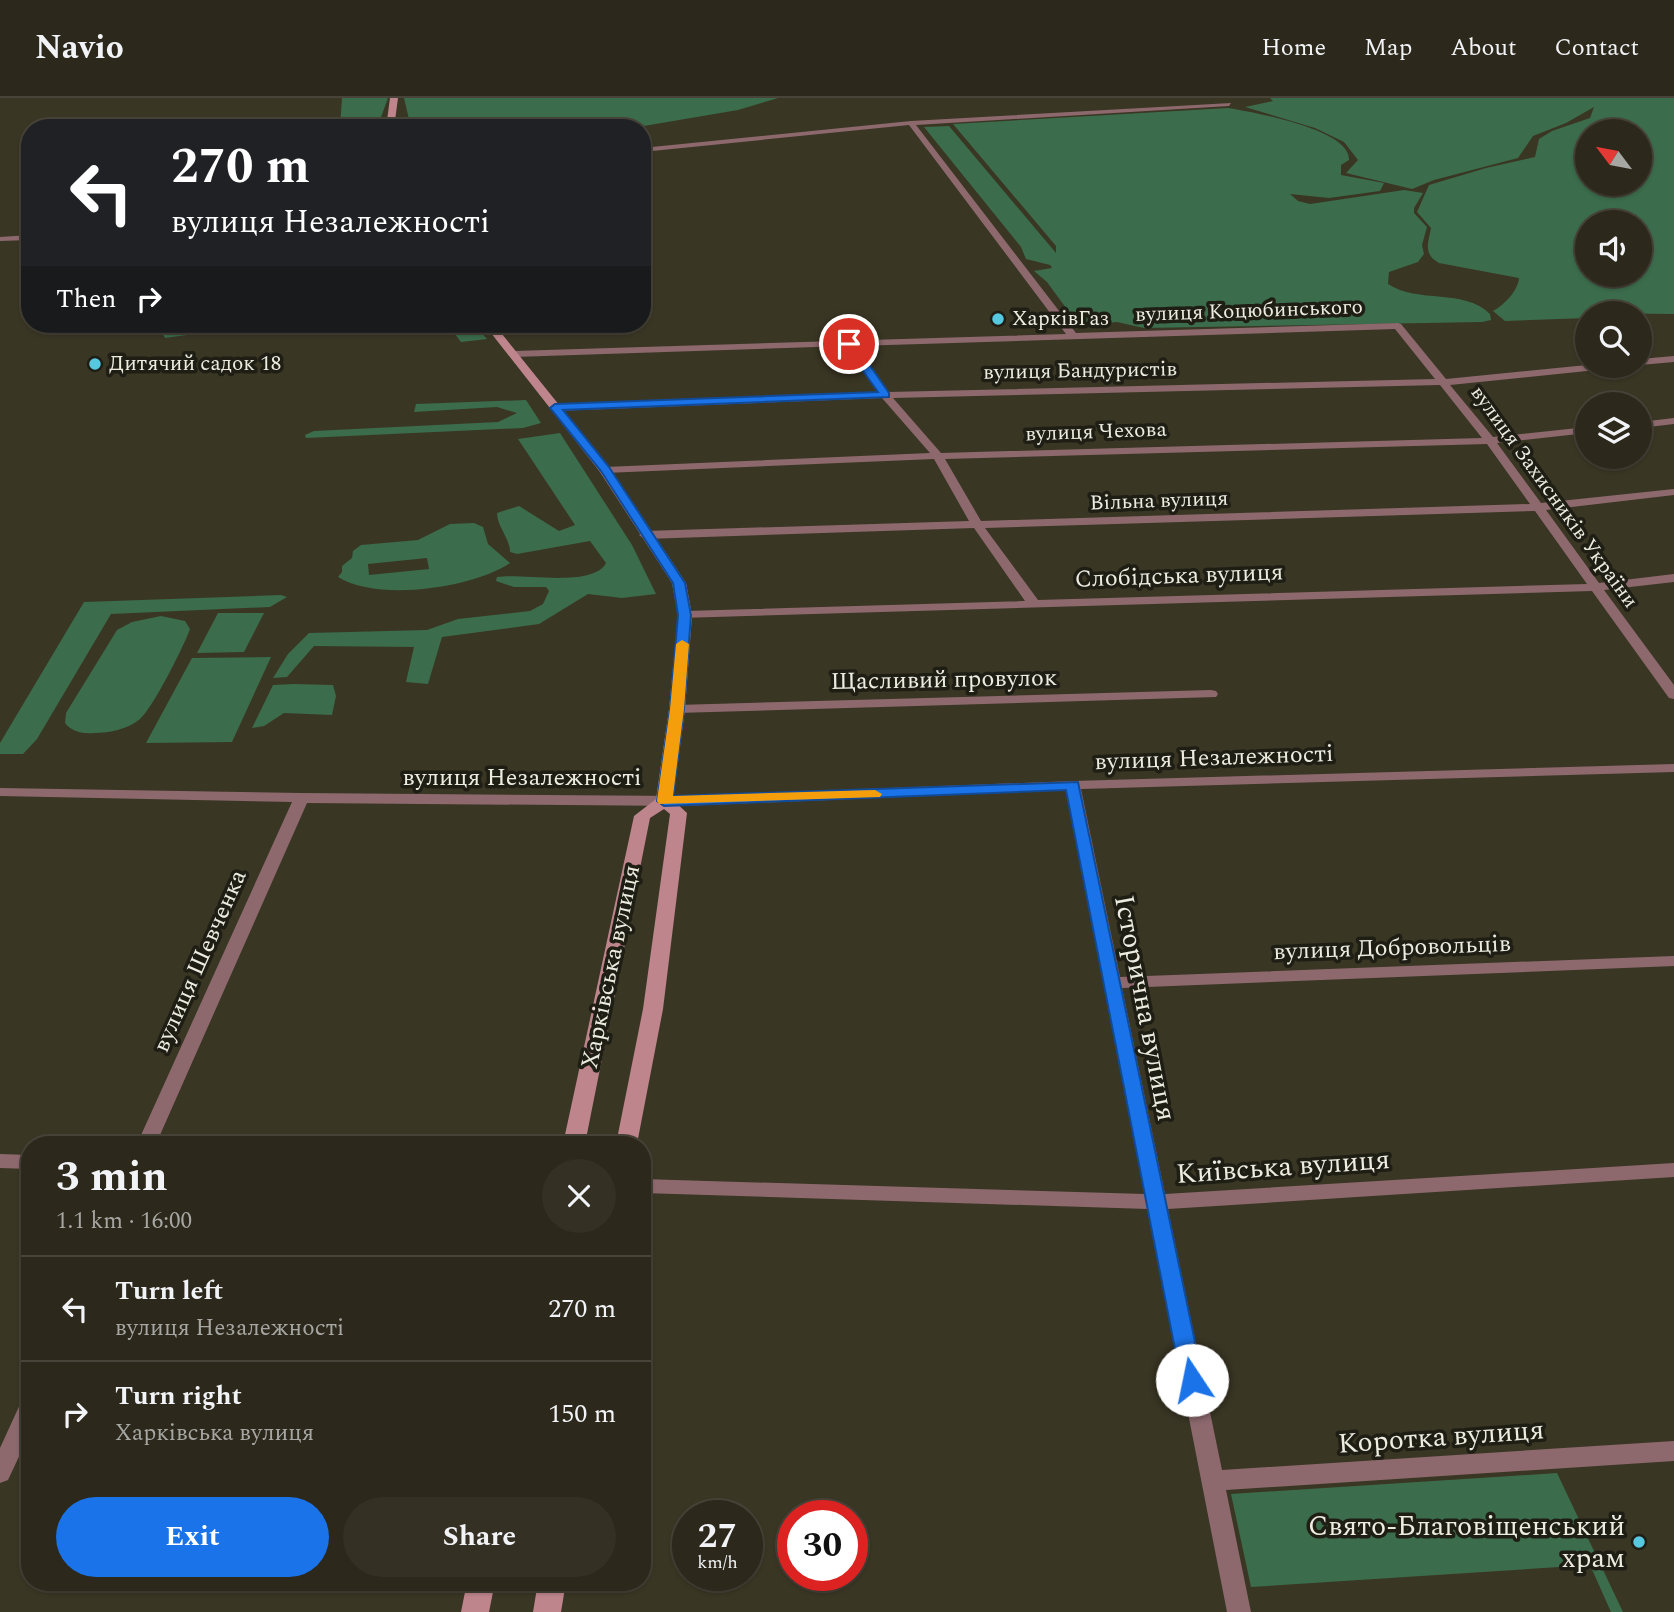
<!DOCTYPE html>
<meta charset="utf-8">
<style>
:root{--surface:#2c281b;--page:#343024;--text:#f1f3f6;--muted:#a6a6a3;--line:#48443a;--accent:#1a73e8}
body{margin:0;font-family:Spectral,serif;background:var(--page);color:var(--text);height:100vh;display:flex;flex-direction:column;font-size:26px;white-space:nowrap}
*{box-sizing:border-box;margin:0}
p{font-size:23px;color:var(--muted)}
.icon{flex:none;width:38px;height:38px;fill:none;stroke:currentColor;stroke-width:2;stroke-linecap:round;stroke-linejoin:round}
.map{position:relative;flex:1;overflow:hidden}
.side{position:absolute;left:21px;top:1038px;width:630px;height:455px;display:flex;flex-direction:column;background:var(--surface);border-radius:28px;box-shadow:0 2px 5px #0004,0 0 0 2px var(--line)}
.side>*{flex:none}
.banner{position:absolute;left:21px;top:21px;width:630px;height:214px;border-radius:28px;box-shadow:0 2px 5px #0004,0 0 0 2px var(--line);background:#202124;color:#fff;overflow:hidden}
.needle{width:46px;rotate:302deg}
.tools{position:absolute;left:1575px;top:21px;display:grid;gap:14px}
.tools a{display:grid;place-items:center;width:77px;height:77px;border-radius:50%;background:var(--surface);box-shadow:0 2px 5px #0004,0 0 0 2px var(--line);font-size:35px}
.speed{position:absolute;left:672px;top:1402px;display:flex;gap:14px;font-size:35px;font-weight:700;text-align:center}
.speed>*{display:grid;place-content:center;width:91px;height:91px;border-radius:50%;background:var(--surface);box-shadow:0 2px 5px #0004,0 0 0 2px var(--line);line-height:1}
.speed small{font-size:18px;font-weight:400}
.speed .limit{border:10px solid #d22;background:#fff;color:#111}
.pin{position:absolute;display:grid;place-items:center;width:60px;height:60px;color:#fff;margin:-30px;border:4px solid #fff;border-radius:50%;box-shadow:0 2px 7px #0007}
.me{position:absolute;width:77px;margin:-38px;rotate:349deg;stroke-linejoin:round;filter:drop-shadow(0 0 5px #0008)}
.turn{display:flex;align-items:center;gap:24px;height:147px;padding:0 35px;font-size:32px}
.turn .icon{width:91px;height:91px;stroke-width:2.5}
.turn b{display:block;font-size:49px;line-height:60px}
.then{display:flex;align-items:center;height:66px;padding:0 35px;background:#0003;gap:14px;font-size:26px}
.round{display:grid;place-items:center;flex:none;width:74px;height:74px;border-radius:37px;background:var(--page)}
.summary{display:flex;align-items:center;justify-content:space-between;height:119px;padding:0 35px}
h1{font-size:42px;font-weight:700;line-height:52px}
.primary-button{display:flex;gap:14px;margin-top:auto;padding:14px 35px}
.primary-button a{flex:1;height:80px;border-radius:42px;background:var(--accent);color:#fff;font-size:28px;font-weight:700;line-height:80px;text-align:center}
.primary-button a+a{background:var(--page);color:var(--text)}
ul{padding:0;list-style:none}
li{display:flex;align-items:center;gap:21px;height:105px;padding:0 35px;border-top:2px solid var(--line)}
li div{flex:1}
li b{display:block;font-size:26px}
li em{font-style:normal}
header{display:flex;align-items:center;gap:42px;box-sizing:border-box;height:98px;padding:0 35px;background:var(--surface);border-bottom:2px solid var(--line)}
header strong{font-size:33px}
nav{display:flex;gap:38px;margin-inline-start:auto;font-size:24px}
.map>svg:first-child{display:block}
.green{fill:#3b6c4b;fill-rule:evenodd}
.lines{fill:none;stroke-linecap:round;stroke-linejoin:round}
.street{fill:#8d696e;fill-rule:evenodd}
.secondary{fill:#be858d;fill-rule:evenodd}
.route{fill:#1a73e8;stroke:#114b97;stroke-width:2}
.slow{fill:#f59e0b}
.poi-dot{fill:#56c9e1;stroke:#1f1e15;stroke-width:2.5}
.labels{text-anchor:middle;dominant-baseline:central;stroke-width:7;stroke-linejoin:round;paint-order:stroke}
.far-street-label{font-size:21px;fill:#eeece1;stroke:#1f1e15}
.far-poi-label{font-size:21px;fill:#eeece1;stroke:#1f1e15;text-anchor:start}
.street-label{font-size:24px;fill:#eeece1;stroke:#1f1e15}
.near-street-label{font-size:28px;fill:#eeece1;stroke:#1f1e15}
.near-poi-label{font-size:28px;fill:#eeece1;stroke:#1f1e15;text-anchor:end}
</style>
<header>
<strong>Navio</strong>
<nav><a>Home</a><a>Map</a><a>About</a><a>Contact</a></nav>
</header>
<div class="map">
<svg width="1674" height="1514" viewBox="0 0 1674 1514">
<rect width="100%" height="100%" fill="#3a3624"/>
<g class="green">
<path d="M342,0H388L377,30H340Z"/>
<path d="M404,0H778L738,12L632,30H411Z"/>
<path d="M1270,0H1674V216L1587,215V220L1505,223L1493,213C1504,207 1518,193 1519,180L1439,165C1423,156 1428,145 1431,130L1417,114L1429,87L1486,70L1535,59L1539,41L1552,33L1590,20L1594,9L1566,25L1533,38L1518,60L1434,82L1412,91L1346,75L1358,62L1344,44L1315,30L1245,9L1273,3ZM1587,33H1640V86H1587ZM1587,124H1640V177H1587Z"/>
<path d="M1228,10C1252,14 1351,31 1349,62L1341,67V77L1384,85L1380,93L1329,100L1290,96L1298,103L1310,106L1404,92L1423,95L1414,110V115L1427,129L1422,147L1424,156L1418,164L1389,174L1388,186C1418,206 1464,190 1490,216L1491,222L1482,224L1144,230L1117,224L1088,227L1074,221L1047,184L1034,173L1052,170L1050,167L1026,161L1021,149L924,29L949,28L1056,155V148L953,26Z"/>
<path d="M211,226H266L165,240L161,233Z"/>
<path d="M447,226H473L487,241L461,244Z"/>
<path d="M526,302L541,325L523,330L306,340L305,337L314,333L498,324L517,315L497,309L414,314L416,306Z"/>
<path d="M560,335L632,447L656,496L622,500L588,496L539,526L442,539L428,586L406,584L414,549L314,548L287,579L273,580L288,556L309,535L427,532L458,521L530,513L543,506L549,493L546,489H514L496,483L497,479C523,475 593,490 606,465L590,443L517,456L510,454C510,440 497,429 497,415L519,408L559,433L575,427L518,341Z"/>
<path d="M474,425L483,429L488,446L510,465C473,490 378,504 338,479L342,474V468L352,460L353,453L361,447L418,442L450,426ZM427,460L429,471L369,477L368,466Z"/>
<path d="M281,497L287,499L270,509L111,516L37,641L23,656H0V645L84,504Z"/>
<path d="M218,515H264L244,554L197,555Z"/>
<path d="M161,518L185,523L190,531C184,548 153,610 140,621C128,631 110,635 94,635C83,636 72,634 65,625L66,615L117,532L132,524Z"/>
<path d="M271,559L232,644L146,645L192,560Z"/>
<path d="M294,586L333,587L336,598L332,617L284,615L264,628L252,630L273,587Z"/>
<path d="M1557,1375L1623,1514H1611L1590,1467L1251,1489L1231,1396Z"/>
</g>
<g class="lines">
<g class="street">
<path d="M1231,5L1229,8L916,27L1076,235L1398,225L1401,226L1446,281L1587,267L1611,268L1606,271L1450,287L1493,339L1587,329V335L1497,345L1541,405L1674,391V397L1546,412L1599,485L1674,476V484L1604,492L1674,587V601L1669,600L1592,493L680,520L679,517L685,513L1025,503L974,430L645,441L639,437L645,433L969,423L934,361L605,375L599,372L605,369L930,355L882,300L555,313L550,310L555,307L878,294L847,248L514,259L509,256L514,253L1066,236L909,27L642,54V50L911,23ZM1395,231L1435,281L888,294L856,248ZM1440,287L1482,340L941,355L893,300ZM1487,346L1530,406L981,423L945,361ZM1535,413L1587,486L1038,502L985,430Z"/>
<path d="M30,137V142L0,143V139Z"/>
<path d="M1674,258V264L1640,267V261Z"/>
<path d="M1674,320V326L1640,330V324Z"/>
<path d="M1211,592L1216,593L1218,596L1216,599L677,615L670,611L677,607Z"/>
<path d="M1674,666V674L1081,691L1120,879L1674,858V868L1122,890L1165,1096L1674,1065V1079L1168,1111L1222,1372L1674,1343V1363L1226,1392L1251,1514H1227L1148,1111L642,1095V1081L1145,1096L1066,692L681,708L307,705L156,1046H137L292,704L0,698V690L301,695L681,698L1073,683Z"/>
<path d="M0,1056L30,1057V1071L0,1070Z"/>
<path d="M30,1300V1335L8,1382L0,1385V1350L22,1302Z"/>
</g>
<g class="secondary">
<path d="M390,0H398L394,30H386Z"/>
<path d="M484,226H494L609,369L686,485L692,517L685,611L673,702L687,715L663,911L637,1046H616L643,911L670,716L664,711L650,720L585,1046H563L634,718L656,701L669,611L678,517L672,485L600,374Z"/>
<path d="M467,1484H495L489,1514H461Z"/>
<path d="M538,1484H566L561,1514H533Z"/>
</g>
</g>
<path class="route" d="M849,243H853L889,295V299L563,312L609,369L685,485L691,517L684,611L673,698L1078,684L1203,1282L1200,1288L1192,1291L1184,1288L1181,1282L1066,692L664,708L657,703L670,611L678,517L673,485L601,373L550,310L555,306L878,294L844,246Z"/>
<path class="slow" d="M682,542L689,546L684,611L673,698L875,692L882,696L880,699L659,706L657,703L670,611L676,546Z"/>
<g class="poi-dot">
<circle cx="998" cy="221" r="7"/>
<circle cx="95" cy="266" r="7"/>
<circle cx="1639" cy="1444" r="7"/>
</g>
<g class="labels">
<g class="far-street-label">
<text transform="translate(1249 213) rotate(-2)">вулиця Коцюбинського</text>
<text transform="translate(1080 273) rotate(-1)">вулиця Бандуристів</text>
<text transform="translate(1096 334) rotate(-2)">вулиця Чехова</text>
<text transform="translate(1554 399) rotate(54)">вулиця Захисників України</text>
<text transform="translate(1159 403) rotate(-2)">Вільна вулиця</text>
</g>
<g class="far-poi-label">
<text x="1012" y="221">ХарківГаз</text>
<text x="109" y="266">Дитячий садок 18</text>
</g>
<g class="street-label">
<text transform="translate(1179 478) rotate(-2)">Слобідська вулиця</text>
<text transform="translate(944 582) rotate(-1)">Щасливий провулок</text>
<text transform="translate(1214 660) rotate(-2)">вулиця Незалежності</text>
<text x="522" y="680">вулиця Незалежності</text>
<text transform="translate(1392 850) rotate(-2)">вулиця Добровольців</text>
<text transform="translate(200 863) rotate(-66)">вулиця Шевченка</text>
<text transform="translate(611 869) rotate(-78)">Харківська вулиця</text>
</g>
<g class="near-street-label">
<text transform="translate(1145 910) rotate(79)">Історична вулиця</text>
<text transform="translate(1283 1069) rotate(-4)">Київська вулиця</text>
<text transform="translate(1441 1339) rotate(-4)">Коротка вулиця</text>
</g>
<g class="near-poi-label">
<text x="1625" y="1428">Свято-Благовіщенський<tspan x="1625" dy="32">храм</tspan></text>
</g>
</g>
</svg>
<div class="tools">
<a><svg class="needle" viewBox="-14 -14 28 28"><path d="M0-13l5 13h-10z" fill="#e53935"/><path d="M0 13l5-13h-10z" fill="#a6a6a3"/></svg></a>
<a><svg class="icon" aria-label="sound" viewBox="0 0 24 24"><path d="M4 9h4l5-4v14l-5-4H4zM17 9q2 3 0 6"/></svg></a>
<a><svg class="icon" aria-label="search" viewBox="0 0 24 24"><circle cx="10" cy="10" r="6"/><path d="M15 15l6 6"/></svg></a>
<a><svg class="icon" aria-label="layers" viewBox="0 0 24 24"><path d="M12 4l9 5-9 5-9-5zM3 14l9 5 9-5"/></svg></a>
</div>
<div class="speed"><div>27<small>km/h</small></div><div class="limit">30</div></div>
<div class="pin" style="left:849px;top:246px;background:#d93025"><svg class="icon" aria-label="arrive" viewBox="0 0 24 24"><path d="M6 21V4h12l-3 4 3 4H6"/></svg></div>
<svg class="me" style="left:1192px;top:1282px" viewBox="-20 -20 40 40"><circle r="19" fill="#fff"/><path d="M0-13L10 11 0 6-10 11z" fill="#1a73e8"/></svg>
<div class="banner">
<div class="turn"><svg class="icon" aria-label="left" viewBox="0 0 24 24"><path d="M17 20v-9H6M10 6l-5 5 5 5"/></svg><div><b>270 m</b>вулиця Незалежності</div></div>
<div class="then">Then<svg class="icon" aria-label="right" viewBox="0 0 24 24"><path d="M7 20v-9h11M14 6l5 5-5 5"/></svg></div>
</div>
<section class="side">
<div class="summary"><div><h1>3 min</h1><p>1.1 km · 16:00</p></div><a class="round"><svg class="icon" aria-label="close" viewBox="0 0 24 24"><path d="M6 6l12 12M18 6L6 18"/></svg></a></div>
<ul>
<li><svg class="icon" aria-label="left" viewBox="0 0 24 24"><path d="M17 20v-9H6M10 6l-5 5 5 5"/></svg><div><b>Turn left</b><p>вулиця Незалежності</p></div><em>270 m</em></li>
<li><svg class="icon" aria-label="right" viewBox="0 0 24 24"><path d="M7 20v-9h11M14 6l5 5-5 5"/></svg><div><b>Turn right</b><p>Харківська вулиця</p></div><em>150 m</em></li>
</ul>
<div class="primary-button"><a>Exit</a><a>Share</a></div>
</section>
</div>
